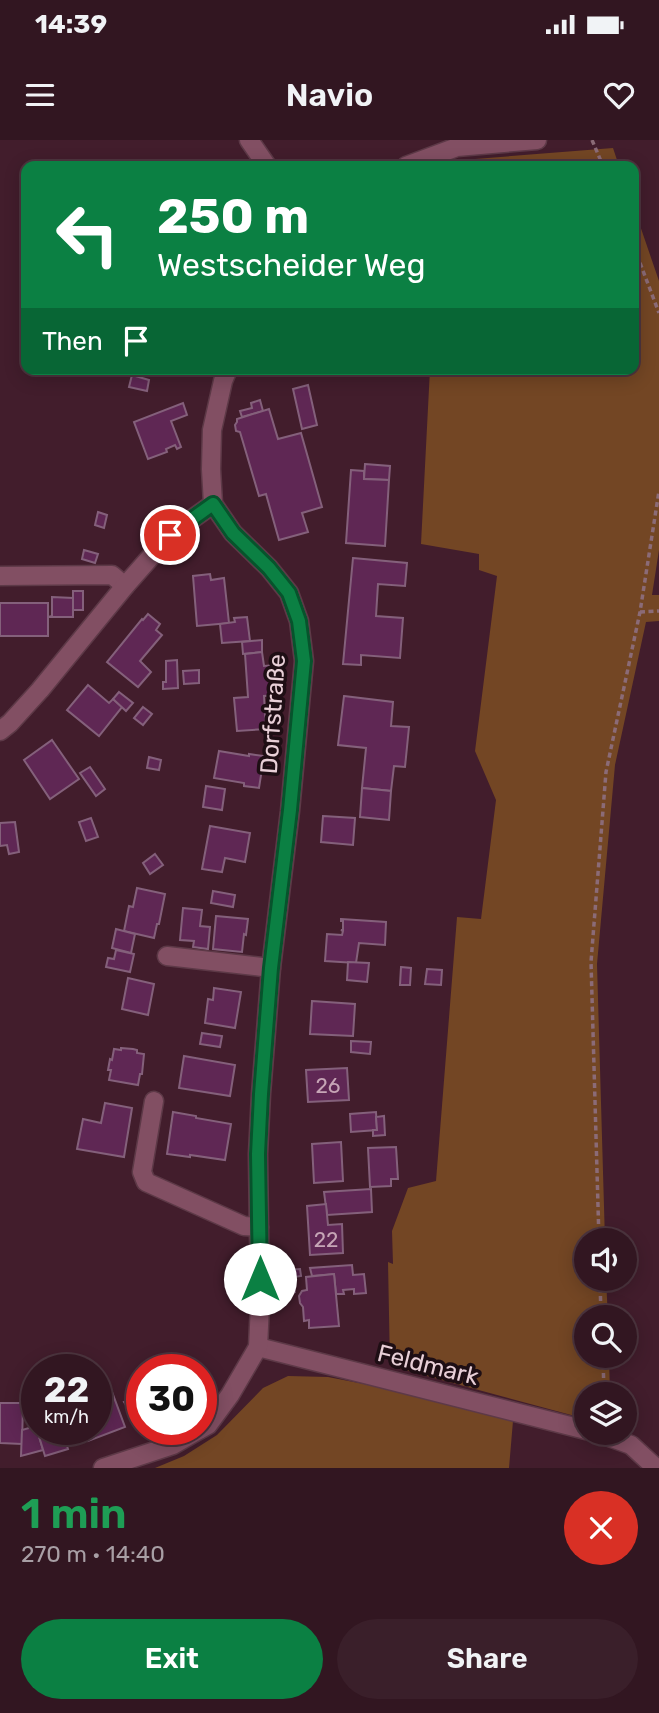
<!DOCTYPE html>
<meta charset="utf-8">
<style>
:root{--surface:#321621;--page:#3a1f2a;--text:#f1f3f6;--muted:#a89fa5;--line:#4d353f;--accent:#0b8043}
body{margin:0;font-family:Rubik,sans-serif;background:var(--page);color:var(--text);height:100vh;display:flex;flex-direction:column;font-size:26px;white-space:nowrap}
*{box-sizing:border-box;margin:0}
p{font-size:23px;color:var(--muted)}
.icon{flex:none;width:38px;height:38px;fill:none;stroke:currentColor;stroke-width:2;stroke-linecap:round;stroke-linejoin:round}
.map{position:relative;height:1328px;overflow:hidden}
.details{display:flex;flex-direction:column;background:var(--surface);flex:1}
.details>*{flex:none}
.guide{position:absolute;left:21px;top:21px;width:618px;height:214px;border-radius:14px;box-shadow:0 4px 18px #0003,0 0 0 2px var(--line);background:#0b8043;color:#fff;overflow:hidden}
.controls{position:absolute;left:574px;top:1088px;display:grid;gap:14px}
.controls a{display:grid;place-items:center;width:63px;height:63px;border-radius:50%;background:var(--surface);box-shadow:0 4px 18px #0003,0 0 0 2px var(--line);font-size:35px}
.speed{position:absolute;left:21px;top:1214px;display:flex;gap:14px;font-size:35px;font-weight:700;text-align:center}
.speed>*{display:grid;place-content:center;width:91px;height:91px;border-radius:50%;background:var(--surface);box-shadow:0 4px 18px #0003,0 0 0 2px var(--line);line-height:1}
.speed small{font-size:18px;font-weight:400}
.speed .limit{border:10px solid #d22;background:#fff;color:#111}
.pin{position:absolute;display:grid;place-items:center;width:60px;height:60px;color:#fff;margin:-30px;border:4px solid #fff;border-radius:50%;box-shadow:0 2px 7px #0007}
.me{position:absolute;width:77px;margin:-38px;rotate:0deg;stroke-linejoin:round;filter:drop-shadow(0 0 5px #0008)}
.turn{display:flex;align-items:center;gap:24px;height:147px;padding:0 21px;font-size:32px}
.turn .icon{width:91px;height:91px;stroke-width:2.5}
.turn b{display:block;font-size:49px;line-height:60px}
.then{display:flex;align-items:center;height:66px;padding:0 21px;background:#0003;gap:14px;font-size:26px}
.round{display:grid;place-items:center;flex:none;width:74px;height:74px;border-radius:37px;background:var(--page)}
.headline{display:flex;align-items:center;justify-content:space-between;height:119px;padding:0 21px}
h1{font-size:42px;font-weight:600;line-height:52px;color:#1e9e55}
.action{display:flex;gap:14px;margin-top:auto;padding:14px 21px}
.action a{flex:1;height:80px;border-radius:42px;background:var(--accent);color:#fff;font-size:28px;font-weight:600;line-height:80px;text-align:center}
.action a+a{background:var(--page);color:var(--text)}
.status{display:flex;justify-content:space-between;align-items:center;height:49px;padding:0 35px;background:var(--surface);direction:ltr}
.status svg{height:19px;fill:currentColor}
header{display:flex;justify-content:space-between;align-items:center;height:91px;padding:0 21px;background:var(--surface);font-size:32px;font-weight:600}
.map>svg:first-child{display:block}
.green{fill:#734624}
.building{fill:#5f2754;stroke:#84607b;stroke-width:2}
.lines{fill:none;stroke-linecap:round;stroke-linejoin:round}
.street-casing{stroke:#5d3947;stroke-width:21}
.path{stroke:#8b6b77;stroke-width:3.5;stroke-dasharray:5 3.5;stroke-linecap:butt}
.street{stroke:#824f63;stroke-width:18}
.route-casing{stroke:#07532c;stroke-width:18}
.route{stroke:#0b8043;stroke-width:12}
.labels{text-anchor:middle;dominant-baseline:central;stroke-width:7;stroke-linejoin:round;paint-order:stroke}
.number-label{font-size:21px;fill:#c6a5b6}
.street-label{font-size:24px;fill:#e8cfd7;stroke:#1e0e14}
</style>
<div class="status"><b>14:39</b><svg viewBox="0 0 49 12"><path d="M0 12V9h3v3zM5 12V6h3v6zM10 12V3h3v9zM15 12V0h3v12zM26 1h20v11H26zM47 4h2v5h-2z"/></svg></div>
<header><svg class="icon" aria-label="menu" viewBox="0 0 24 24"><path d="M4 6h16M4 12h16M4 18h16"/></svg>Navio<svg class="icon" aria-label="heart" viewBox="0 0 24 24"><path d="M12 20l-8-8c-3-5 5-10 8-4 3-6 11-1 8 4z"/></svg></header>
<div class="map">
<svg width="659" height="1328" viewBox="0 0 659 1328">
<rect width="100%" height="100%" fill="#421d2c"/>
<g class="green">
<path d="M613,8L619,26H478L475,19Z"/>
<path d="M634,68L659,141V410L652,455H659V481L646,482L615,625L597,824L605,1101H586V1139H606L608,1178H586V1216H609L610,1255H586V1279L390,1226L388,1122L393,1124L392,1091L408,1048L436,1041L457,777L481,779L496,660L475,611L497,436L479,430V414L421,404L430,229H634Z"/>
<path d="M288,1236L328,1237L390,1249L513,1281L509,1328H155L184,1316L217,1295L263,1248Z"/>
</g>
<g class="building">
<path d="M132,235L149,240L147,251L129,247Z"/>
<path d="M308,245L317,285L302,289L293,249Z"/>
<path d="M260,260L263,271L242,277L240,271L252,268L251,263Z"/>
<path d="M183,263L187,275L171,281L181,307L177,309L175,305L166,309L167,312L148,319L134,282Z"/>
<path d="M269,269L278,299L301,293L322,367L302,373L308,392L279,400L266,354L259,356L240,292L236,291L235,285L237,282V279Z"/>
<path d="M365,324L390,326L389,340L364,339Z"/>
<path d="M351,330L364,331V339L389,340L385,406L346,403Z"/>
<path d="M98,372L107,375L104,388L95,385Z"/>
<path d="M84,410L98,414L95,423L82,419Z"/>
<path d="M353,418L407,423L405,446L378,444L376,476L403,478L400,518L361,515V525L343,524Z"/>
<path d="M210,434L211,440L224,438L229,483L197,486L193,436Z"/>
<rect x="73" y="451" width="10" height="19"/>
<path d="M52,457L73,458V477H48L52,476Z"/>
<rect x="0" y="463" width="48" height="33"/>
<path d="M148,474L160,484L156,490L162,495L140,521L151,532L138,547L107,522L142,479L143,480Z"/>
<path d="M247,477L250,501L222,503L220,484L235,482L234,478Z"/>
<path d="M262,500V512L243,514L242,502Z"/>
<path d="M262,512L264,526L275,525L278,555L264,556L266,589L237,591L234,558L248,557L245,514Z"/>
<path d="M177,520L178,548L163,549V542H166V521Z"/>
<path d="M199,530V543L184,544L183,531Z"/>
<path d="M88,545L109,563L113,559L122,567L99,596L67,570Z"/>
<path d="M119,552L133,563L126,571L113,559Z"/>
<path d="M344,556L393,562L391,586L409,587L405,627L394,626L391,651L362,648L366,608L338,605Z"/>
<path d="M143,567L152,574L143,585L134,578Z"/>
<path d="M52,600L79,639L50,659L24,620Z"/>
<path d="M219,611L249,616V614L264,616L259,648L244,646V643L214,638Z"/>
<path d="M149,617L161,620L159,630L147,628Z"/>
<path d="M90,627L105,649L96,656L80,633Z"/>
<path d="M206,646L225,649L222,670L203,667Z"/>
<path d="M362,648L391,651L389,680L360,677Z"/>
<path d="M323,676L355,678L353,705L321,702Z"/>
<path d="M91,678L98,697L86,701L79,682Z"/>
<path d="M15,682L19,712L9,714L7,705L0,706V683Z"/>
<path d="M210,686L250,693L245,722L225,718L222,732L202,729Z"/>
<path d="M155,714L163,725L150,734L143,723Z"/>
<path d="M137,748L165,754L159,784H157L154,798L124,791L129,766L133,767Z"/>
<path d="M213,751L235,755L233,767L211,763Z"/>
<path d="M183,768L202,770L200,786L210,787L208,809L193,807L194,801L180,800Z"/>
<path d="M216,776L248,779L246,795L244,794L242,812L213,809Z"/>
<path d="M341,779L386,782L385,805L359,803L356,823L325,821L327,794L342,795L343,791L341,790H343V781H341Z"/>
<path d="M116,789L135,794L131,813L112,808Z"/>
<path d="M116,810L134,814L130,832L106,827L108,818L114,819Z"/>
<path d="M348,822L369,823L367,842L347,840Z"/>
<path d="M401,827L411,828L410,845H400Z"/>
<path d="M427,829L442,830L441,845L425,844Z"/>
<path d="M128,838L154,844L148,875L122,869Z"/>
<path d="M214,848L241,852L235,888L205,883L208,859L213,860Z"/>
<path d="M312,861L355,864L353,896L310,894Z"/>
<path d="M202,893L222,896L220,907L200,904Z"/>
<path d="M351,901L371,902L370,914L351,912Z"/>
<path d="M121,908L133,909L137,910V913L144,914L142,934H140L138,945L109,940L111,930H108L110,919L112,920L114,909L121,910Z"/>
<path d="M184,916L235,925L230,956L179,948Z"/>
<path d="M347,928L349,960L308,962L306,930Z"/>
<path d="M105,963L132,968L124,1017L77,1009L83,979L101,983Z"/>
<path d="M173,972L196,976V978L231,984L225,1020L190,1015V1017L167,1014Z"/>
<path d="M376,972L377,990L351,992L350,974Z"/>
<path d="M384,976L385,995L373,996V990H377L376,977Z"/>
<path d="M341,1002L343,1041L314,1043L312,1004Z"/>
<path d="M396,1007L398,1039H391V1046L370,1047L368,1008Z"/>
<path d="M371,1049L372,1072L327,1075L324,1052Z"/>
<path d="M326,1064L328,1085L342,1084L343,1113L310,1115L307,1066Z"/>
<path d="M352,1125L353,1135L364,1134L366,1153L354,1154V1149L343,1150L344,1154H336L334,1134L312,1136L310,1128Z"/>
<path d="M300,1129L301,1136L294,1137L295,1152H289L287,1130Z"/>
<path d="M334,1134L339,1186L309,1188V1180L304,1181L303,1167L300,1163L299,1156L302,1151L307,1150L306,1137Z"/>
<path d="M108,1241L125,1287L88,1301L84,1290H96V1245Z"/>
<path d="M133,1258L142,1272V1285L139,1286L124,1262Z"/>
<path d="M0,1263H23L22,1304L0,1303Z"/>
<path d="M36,1286L43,1310L21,1316L22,1290Z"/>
<path d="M37,1290H62L68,1309L45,1316Z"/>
</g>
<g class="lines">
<g class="street-casing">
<g id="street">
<path d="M249,0L267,26"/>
<path d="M406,26L457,7L537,0"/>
<path d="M0,436L112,435L125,446"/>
<path d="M0,591L10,583L40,550L125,446L170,395L213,364"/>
<path d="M167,816L271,828"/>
<path d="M154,961L142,1032L146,1042L244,1086L259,1087"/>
<path d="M258,1207L586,1290"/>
<path d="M201,1289L208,1285L230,1255L258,1207L260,1165L258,1014L261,954L271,828L290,671L304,521L299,481L289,453L269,428L233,393L213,364L211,329L212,290L223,241L228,229"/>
<path d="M598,1293L631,1305L656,1328"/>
<path d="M103,1328L173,1305L199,1290"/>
</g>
</g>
<g class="path">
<path d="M592,0L603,26"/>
<path d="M634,107L659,173"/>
<path d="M640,472L659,471"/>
<path d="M599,1101L591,822L606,632L640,472L659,351"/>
<path d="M600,1139L601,1178"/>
<path d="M603,1216L604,1255"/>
</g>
<use href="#street" class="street"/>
</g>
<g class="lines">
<g class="route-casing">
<path id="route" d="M170,395L213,364L233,393L269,428L289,453L299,481L304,521L290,670L271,828L261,954L258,1014L260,1139"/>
</g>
<use href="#route" class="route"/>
</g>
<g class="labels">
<g class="number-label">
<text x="328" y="945">26</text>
<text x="326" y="1099">22</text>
</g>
<g class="street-label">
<text transform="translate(273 574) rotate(-86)">Dorfstraße</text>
<text transform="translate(428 1225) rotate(14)">Feldmark</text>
</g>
</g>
</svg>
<div class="controls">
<a><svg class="icon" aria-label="sound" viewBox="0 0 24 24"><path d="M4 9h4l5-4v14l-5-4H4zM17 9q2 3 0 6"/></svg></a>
<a><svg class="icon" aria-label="search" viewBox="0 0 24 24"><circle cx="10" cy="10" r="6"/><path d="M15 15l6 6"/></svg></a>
<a><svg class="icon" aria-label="layers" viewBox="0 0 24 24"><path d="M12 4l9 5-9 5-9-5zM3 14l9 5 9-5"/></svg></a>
</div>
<div class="speed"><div>22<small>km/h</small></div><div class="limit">30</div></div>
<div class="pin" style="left:170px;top:395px;background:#d93025"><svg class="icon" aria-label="arrive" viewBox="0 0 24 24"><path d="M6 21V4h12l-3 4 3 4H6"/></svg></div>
<svg class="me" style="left:260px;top:1139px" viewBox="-20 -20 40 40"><circle r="19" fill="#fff"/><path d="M0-13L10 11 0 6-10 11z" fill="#0b8043"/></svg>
<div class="guide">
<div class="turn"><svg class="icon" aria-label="left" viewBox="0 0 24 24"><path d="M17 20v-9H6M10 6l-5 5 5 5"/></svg><div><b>250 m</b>Westscheider Weg</div></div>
<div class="then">Then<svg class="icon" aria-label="arrive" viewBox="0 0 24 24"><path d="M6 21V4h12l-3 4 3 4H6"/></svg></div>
</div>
</div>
<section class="details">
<div class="headline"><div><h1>1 min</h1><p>270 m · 14:40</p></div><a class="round" style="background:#d93025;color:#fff"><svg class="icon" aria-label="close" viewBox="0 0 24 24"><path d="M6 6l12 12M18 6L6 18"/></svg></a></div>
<div class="action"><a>Exit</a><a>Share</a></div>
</section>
